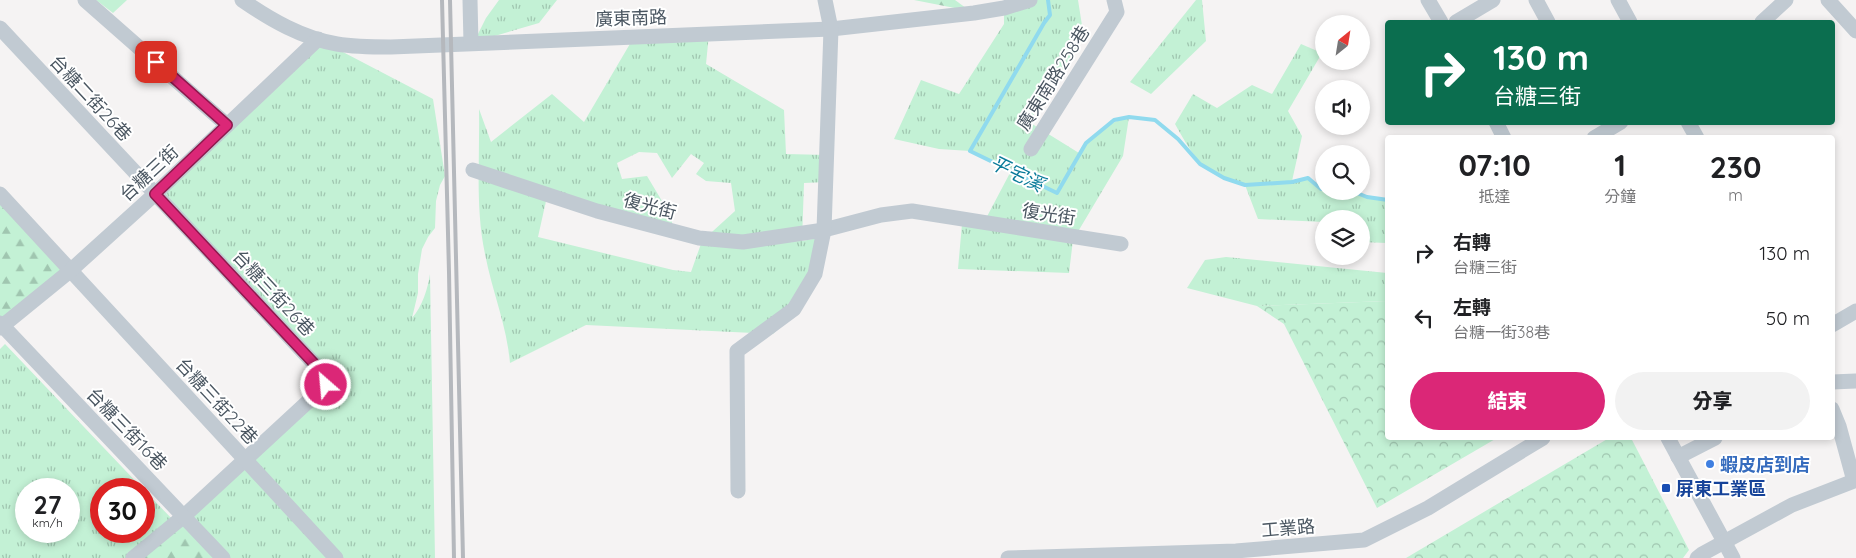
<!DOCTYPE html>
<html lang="zh-TW">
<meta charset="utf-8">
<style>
:root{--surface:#fff;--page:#f2f2f2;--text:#202124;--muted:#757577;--accent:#db2777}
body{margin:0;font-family:Quicksand,"Noto Sans TC",sans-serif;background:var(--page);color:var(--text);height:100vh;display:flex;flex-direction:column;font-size:19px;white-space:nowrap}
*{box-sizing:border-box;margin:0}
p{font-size:16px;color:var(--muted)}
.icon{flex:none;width:28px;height:28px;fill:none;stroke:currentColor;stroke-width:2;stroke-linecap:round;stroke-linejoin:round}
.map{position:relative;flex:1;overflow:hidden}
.sheet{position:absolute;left:1385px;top:135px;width:450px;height:305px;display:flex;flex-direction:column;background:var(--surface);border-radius:5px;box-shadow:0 2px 8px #0003}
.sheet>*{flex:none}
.banner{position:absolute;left:1385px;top:20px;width:450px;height:105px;border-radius:5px;box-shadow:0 2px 8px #0003;background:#0b6e4f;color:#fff;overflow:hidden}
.needle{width:32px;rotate:30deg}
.controls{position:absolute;left:1315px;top:15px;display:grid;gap:10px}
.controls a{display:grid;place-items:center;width:55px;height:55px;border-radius:50%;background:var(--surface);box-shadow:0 2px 8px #0003;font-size:25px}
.speed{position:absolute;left:15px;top:478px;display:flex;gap:10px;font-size:25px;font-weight:700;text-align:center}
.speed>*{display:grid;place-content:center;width:65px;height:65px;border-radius:50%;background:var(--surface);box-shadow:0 2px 8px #0003;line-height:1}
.speed small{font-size:12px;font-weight:400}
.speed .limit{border:8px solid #d22;background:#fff;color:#111}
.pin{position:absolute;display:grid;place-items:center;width:42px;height:42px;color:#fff;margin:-21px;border-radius:10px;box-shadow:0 2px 8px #0006}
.me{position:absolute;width:55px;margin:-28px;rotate:333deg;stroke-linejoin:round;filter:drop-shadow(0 0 4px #0008)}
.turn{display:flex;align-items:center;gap:18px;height:105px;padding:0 25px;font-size:22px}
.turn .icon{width:65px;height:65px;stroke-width:2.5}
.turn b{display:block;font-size:35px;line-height:42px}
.eta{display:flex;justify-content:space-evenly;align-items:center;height:85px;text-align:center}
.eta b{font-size:30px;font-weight:800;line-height:35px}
.button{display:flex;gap:10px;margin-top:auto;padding:10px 25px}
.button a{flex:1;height:58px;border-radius:30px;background:var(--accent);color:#fff;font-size:20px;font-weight:800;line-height:58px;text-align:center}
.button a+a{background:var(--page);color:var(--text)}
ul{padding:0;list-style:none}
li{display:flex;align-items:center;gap:15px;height:65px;padding:0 25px}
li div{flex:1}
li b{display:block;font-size:19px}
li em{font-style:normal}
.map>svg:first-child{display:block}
.grass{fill:url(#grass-tufts);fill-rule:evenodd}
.forest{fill:url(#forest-firs)}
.park{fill:url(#park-crowns)}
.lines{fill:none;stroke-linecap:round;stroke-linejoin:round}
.stream{stroke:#90daee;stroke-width:4}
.minor{stroke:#c1cad2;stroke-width:15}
.rail{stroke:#b5b8bd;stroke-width:4}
.route-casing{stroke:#8e194d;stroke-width:12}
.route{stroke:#db2777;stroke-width:9}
.shop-dot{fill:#3f7fe0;stroke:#fff;stroke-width:2}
.transit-dot{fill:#1a4fb4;stroke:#fff;stroke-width:2}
.labels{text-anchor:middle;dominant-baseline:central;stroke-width:4;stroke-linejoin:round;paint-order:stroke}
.street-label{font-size:18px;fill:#4a5661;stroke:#fff}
.shop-label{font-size:18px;font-weight:bold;fill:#366cbe;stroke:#fff;text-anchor:start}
.transit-label{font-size:18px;font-weight:bold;fill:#164399;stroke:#fff;text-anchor:start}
.water-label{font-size:19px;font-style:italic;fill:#0c7c9b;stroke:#fff}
</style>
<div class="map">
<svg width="1856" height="558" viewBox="0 0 1856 558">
<defs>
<pattern id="grass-tufts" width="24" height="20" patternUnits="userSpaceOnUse" patternTransform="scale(1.25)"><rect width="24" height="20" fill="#c3f1d5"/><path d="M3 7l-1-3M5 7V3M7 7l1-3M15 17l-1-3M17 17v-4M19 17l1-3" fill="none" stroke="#a0c6b0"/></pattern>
<pattern id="forest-firs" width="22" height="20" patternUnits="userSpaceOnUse" patternTransform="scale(1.25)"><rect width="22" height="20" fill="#c3f1d5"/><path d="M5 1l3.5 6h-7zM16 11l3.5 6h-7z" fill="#a0c6b0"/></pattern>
<pattern id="park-crowns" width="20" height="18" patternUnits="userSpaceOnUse" patternTransform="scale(1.25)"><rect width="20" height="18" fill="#c3f1d5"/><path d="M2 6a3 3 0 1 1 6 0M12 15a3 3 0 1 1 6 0" fill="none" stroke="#a0c6b0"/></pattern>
</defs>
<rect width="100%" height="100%" fill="#f5f3f3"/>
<g class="grass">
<path d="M96,0H127L113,13Z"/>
<path d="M499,0H557L539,23L471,43L477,36L486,18Z"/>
<path d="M1030,0H1078L1084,38L1029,122L1079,153C1090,136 1109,122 1129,117L1123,156L1073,240L1069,273L958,269L962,224L982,226L1011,171L970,151L939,149L894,139L921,80L959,94L1004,24V8Z"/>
<path d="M1196,0H1202L1206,41L1151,94L1130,82Z"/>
<path d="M709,34L706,64L784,110L786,154L827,155L826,182L804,183L802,241L824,237L789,317L773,334L586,325L510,363C507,326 492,291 485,254C475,207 480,157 479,109L491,142L552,94L584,122L634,37ZM639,152L657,153L672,178L691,154L704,163L696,174L706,181L731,183L735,211L702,241L691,272L673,270L538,237L546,201L674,235L671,216L647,176L622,179L617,163Z"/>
<path d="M318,39L433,99L445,176L440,185L436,201L435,228L428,237L422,249L418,274V293L412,318C422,307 428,288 430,274L435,558H223L184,516L326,385L155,194Z"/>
<path d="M1301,44L1322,53L1288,111L1302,136L1292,181L1308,178L1321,189H1324V191H1352L1367,197L1387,200V243L1361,242V219H1324V222L1258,219L1245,185C1202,171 1197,163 1175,124L1193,94L1217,108L1252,85L1272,94Z"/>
<path d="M1226,257L1387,273V301L1257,306L1187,288L1205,260Z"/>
<path d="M5,344L143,489H101V531H144V490L174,521L129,558H0V349ZM26,489H69V531H26Z"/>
</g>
<g class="forest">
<path d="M914,0H955L970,11Z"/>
<path d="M0,194L70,271L0,323Z"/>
<path d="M184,516L223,558H133Z"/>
</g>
<g class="park">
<path d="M1387,301L1388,438H1497L1377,508L1284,324L1257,306Z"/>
<path d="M1609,438H1631L1689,550L1683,558H1406Z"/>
</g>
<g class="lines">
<g class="stream">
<path d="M1048,0L1050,15L1044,23L970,151L1057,193L1086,143L1114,120L1129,117L1155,120L1178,139L1200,164L1224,178L1245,185L1292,182L1308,178L1321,189H1324"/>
<path d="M1352,191L1367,197L1388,200"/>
</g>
<g class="minor">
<path d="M85,0L227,125"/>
<path d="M242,0C271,20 302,38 337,44C355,47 373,47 391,47L831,29L974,13L1004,8L1030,0"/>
<path d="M470,0L471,43"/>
<path d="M1428,0L1441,22"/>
<path d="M1536,0L1548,22"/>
<path d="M1618,0L1630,22"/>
<path d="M1828,0L1856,31"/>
<path d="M1456,22L1493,0"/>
<path d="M1762,22L1786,0"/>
<path d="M0,28L322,372L326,385L184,516L133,558"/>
<path d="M1496,122L1504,138"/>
<path d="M1688,122L1697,138"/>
<path d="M1594,138L1621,122"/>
<path d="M1031,149L1117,12L1114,0"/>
<path d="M473,170L597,211L699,238L743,242L824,230L881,215L912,211L1121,244"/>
<path d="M0,194L336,558"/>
<path d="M0,323L223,558"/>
<path d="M1832,325L1856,311"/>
<path d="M0,328L70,271L155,194L318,39"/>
<path d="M1832,382L1856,381"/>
<path d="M1668,438L1733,558"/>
<path d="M1678,457L1715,438"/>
<path d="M738,491L737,351L794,309L815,274L824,230L831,29L825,0"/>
<path d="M1008,558L1236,551L1364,540L1428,508L1543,438"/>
<path d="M1697,558L1702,554L1792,505L1854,481L1839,426L1832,409"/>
</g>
<g class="rail">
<path d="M442,0L449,272L454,558"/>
<path d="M450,0L463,558"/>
</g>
</g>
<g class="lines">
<g class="route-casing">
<path id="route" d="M156,62L227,125L155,194L322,372L326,385"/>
</g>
<use href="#route" class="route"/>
</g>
<circle class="shop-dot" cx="1710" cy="464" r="5"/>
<rect class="transit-dot" x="1661" y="483" width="10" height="10" rx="2.5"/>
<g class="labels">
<g class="street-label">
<text transform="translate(631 18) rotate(-2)">廣東南路</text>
<text transform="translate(1053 78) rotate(-58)">廣東南路258巷</text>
<text transform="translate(91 98) rotate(47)">台糖二街26巷</text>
<text transform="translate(149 173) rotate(-43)">台糖三街</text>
<text transform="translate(650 206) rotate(15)">復光街</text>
<text transform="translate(1049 214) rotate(9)">復光街</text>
<text transform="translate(274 293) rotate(47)">台糖三街26巷</text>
<text transform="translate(217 401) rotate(47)">台糖三街22巷</text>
<text transform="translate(127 429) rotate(46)">台糖三街16巷</text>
<text transform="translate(1288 528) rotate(-5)">工業路</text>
</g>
<g class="shop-label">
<text x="1720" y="464">蝦皮店到店</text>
</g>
<g class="transit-label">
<text x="1676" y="488">屏東工業區</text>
</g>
<g class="water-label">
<text transform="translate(1017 173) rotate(26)">平宅溪</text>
</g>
</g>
</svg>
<div class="controls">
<a><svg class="needle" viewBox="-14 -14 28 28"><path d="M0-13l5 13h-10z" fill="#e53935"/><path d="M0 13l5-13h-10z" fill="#757577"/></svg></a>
<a><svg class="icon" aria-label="sound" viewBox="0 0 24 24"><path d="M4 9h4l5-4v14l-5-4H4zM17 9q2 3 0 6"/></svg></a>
<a><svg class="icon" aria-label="search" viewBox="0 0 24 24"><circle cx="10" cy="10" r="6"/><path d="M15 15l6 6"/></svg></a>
<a><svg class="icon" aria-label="layers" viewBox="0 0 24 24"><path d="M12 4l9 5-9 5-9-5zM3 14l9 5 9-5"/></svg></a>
</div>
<div class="speed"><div>27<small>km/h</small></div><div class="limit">30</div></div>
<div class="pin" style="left:156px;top:62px;background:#d93025"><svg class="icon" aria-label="arrive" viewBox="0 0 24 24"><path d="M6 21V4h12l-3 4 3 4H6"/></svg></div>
<svg class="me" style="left:326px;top:385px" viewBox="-20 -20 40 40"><circle r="17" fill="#db2777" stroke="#fff" stroke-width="3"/><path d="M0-11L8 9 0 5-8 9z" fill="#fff"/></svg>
<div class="banner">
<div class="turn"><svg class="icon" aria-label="right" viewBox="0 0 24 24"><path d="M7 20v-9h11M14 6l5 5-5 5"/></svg><div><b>130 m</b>台糖三街</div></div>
</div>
<section class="sheet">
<div class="eta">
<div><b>07:10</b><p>抵達</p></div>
<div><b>1</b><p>分鐘</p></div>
<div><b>230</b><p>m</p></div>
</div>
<ul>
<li><svg class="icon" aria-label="right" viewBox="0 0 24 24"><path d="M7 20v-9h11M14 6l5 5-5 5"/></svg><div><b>右轉</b><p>台糖三街</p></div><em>130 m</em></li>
<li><svg class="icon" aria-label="left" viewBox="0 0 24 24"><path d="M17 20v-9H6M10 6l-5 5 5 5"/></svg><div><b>左轉</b><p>台糖一街38巷</p></div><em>50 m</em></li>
</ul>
<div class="button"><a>結束</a><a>分享</a></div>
</section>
</div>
